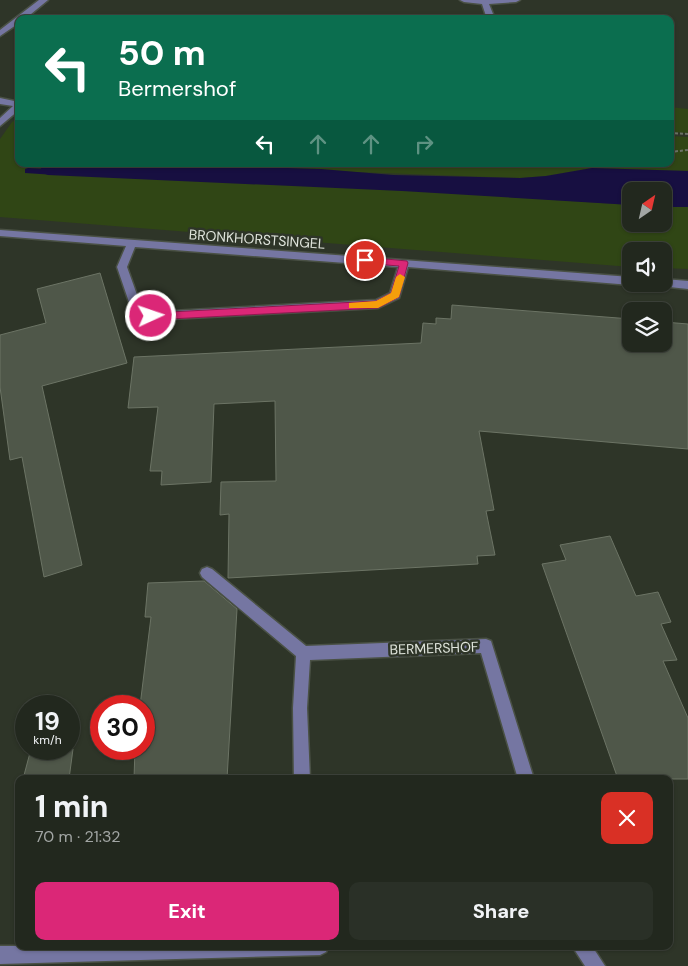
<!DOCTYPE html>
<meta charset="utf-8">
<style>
:root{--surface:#22281e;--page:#2a3027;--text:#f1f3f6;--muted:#a2a6a4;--line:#3f443c;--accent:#db2777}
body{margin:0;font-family:"DM Sans",sans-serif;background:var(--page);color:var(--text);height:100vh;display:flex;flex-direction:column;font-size:19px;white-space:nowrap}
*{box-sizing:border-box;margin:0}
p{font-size:16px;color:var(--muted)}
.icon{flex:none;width:28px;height:28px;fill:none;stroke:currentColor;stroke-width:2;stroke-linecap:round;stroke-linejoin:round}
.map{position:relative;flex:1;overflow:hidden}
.sheet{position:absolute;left:15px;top:775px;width:658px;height:175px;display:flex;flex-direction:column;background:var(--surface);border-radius:10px;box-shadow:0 1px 4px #0004,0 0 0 1px var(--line)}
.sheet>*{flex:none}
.guide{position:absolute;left:15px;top:15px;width:659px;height:152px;border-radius:10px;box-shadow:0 1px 4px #0004,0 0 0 1px var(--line);background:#0b6e4f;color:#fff;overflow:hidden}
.needle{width:32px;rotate:34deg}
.controls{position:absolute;left:622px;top:182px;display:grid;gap:10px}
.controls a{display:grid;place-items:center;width:50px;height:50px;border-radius:10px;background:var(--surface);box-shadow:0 1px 4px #0004,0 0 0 1px var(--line);font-size:25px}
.speed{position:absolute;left:15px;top:695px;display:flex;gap:10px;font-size:25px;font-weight:700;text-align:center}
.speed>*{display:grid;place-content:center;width:65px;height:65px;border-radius:50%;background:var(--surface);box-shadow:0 1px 4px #0004,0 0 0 1px var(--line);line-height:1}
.speed small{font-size:12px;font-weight:400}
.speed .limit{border:8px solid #d22;background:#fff;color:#111}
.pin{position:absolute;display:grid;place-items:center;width:42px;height:42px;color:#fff;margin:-21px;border:2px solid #fff;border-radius:50%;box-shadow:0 1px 5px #0007}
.me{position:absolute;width:55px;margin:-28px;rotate:87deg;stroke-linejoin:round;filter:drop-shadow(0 0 4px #0008)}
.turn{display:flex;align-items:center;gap:18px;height:105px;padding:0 20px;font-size:22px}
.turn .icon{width:65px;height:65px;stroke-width:2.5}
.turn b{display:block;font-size:35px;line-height:42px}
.lanes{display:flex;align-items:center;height:48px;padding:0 20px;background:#0003;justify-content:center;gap:25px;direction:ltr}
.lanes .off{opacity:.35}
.round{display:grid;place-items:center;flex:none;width:52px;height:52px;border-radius:10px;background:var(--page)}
.headline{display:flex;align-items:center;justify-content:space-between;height:85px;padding:0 20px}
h1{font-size:30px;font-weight:800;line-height:38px}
.cta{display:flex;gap:10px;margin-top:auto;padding:10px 20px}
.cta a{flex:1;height:58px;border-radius:10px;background:var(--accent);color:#fff;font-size:20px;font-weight:800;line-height:58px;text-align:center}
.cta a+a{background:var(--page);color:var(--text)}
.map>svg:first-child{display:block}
.green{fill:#304615}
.water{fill:#170f41}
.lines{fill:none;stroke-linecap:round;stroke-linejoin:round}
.stream{fill:#170f41;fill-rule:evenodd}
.building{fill:#4f5749;stroke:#6c7465}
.minor-casing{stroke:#4a5145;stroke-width:3}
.path{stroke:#6c7367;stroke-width:2;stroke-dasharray:3 2;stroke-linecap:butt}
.minor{fill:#7576a2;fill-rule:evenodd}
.route{fill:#db2777;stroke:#8e194d}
.slow{fill:#f59e0b}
.labels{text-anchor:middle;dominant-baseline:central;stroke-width:5;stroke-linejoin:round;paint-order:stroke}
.street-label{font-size:14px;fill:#dfe4db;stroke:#2e3528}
</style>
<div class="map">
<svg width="688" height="966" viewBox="0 0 688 966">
<rect width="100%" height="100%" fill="#2e3528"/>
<g class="green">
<path d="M670,107L688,109V133L670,132Z"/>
<path d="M19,117V164H45L42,165L631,205V224H664V207H688V269L664,268V251H631V267L0,217V139L12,122Z"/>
<path d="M670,136L688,137V171L592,168L546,176L520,178L138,164H670Z"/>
</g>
<path class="water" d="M45,164L188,165L321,169L393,175L520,178L546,176L592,168L688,171V207H664V191H631V205L402,191L48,175L40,172L42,165Z"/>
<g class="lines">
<path class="stream" d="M28,168L55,169L59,172L55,175L25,173V169Z"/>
</g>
<g class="building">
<path d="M100,273L127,363L42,386L82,565L44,577L22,457L10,460L0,387V335L46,323L37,289Z"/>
<path d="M452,305L631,319V344H664V322L688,324V449L479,431L494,510L486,511L495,555L477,556L478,564L228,578L229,514L220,515L221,482L276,481L275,401L214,404L211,482L161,485L162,471H150L158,407L128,408L134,357L421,343L423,323L436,324V318L451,319Z"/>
<path d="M610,536L636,596L658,592L671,622L661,624L677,660L663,661L688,718V779H618L542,564L566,560L560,545Z"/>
<path d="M204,581L237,609L227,779H134L135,749H144V706H140L151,617H145L148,583Z"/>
<path d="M31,749H73L69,779H23Z"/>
</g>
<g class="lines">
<g class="minor-casing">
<g id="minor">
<path d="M39,0H48L25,19H19V23L0,36V30Z"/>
<path d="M460,0H520L516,2L489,4L495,19H487L482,4L464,2Z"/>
<path d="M0,98L19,102V110L0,126V118L13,106L0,104Z"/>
<path d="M0,230L631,277V284H634L631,285L408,267L399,298L378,308L151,320L132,311L131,308L117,267L126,246L0,236ZM135,247L398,267L390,293L376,300L153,312L141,306L127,267Z"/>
<path d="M664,279L688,281V289L660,286L659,284H664Z"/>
<path d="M207,567L212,569L306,646L486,639L491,641L534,779H518L481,653L310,660L307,708L310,779H294L293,708L296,656L202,577L200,573L202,569Z"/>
<path d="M0,946H329L326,952L320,955L0,964Z"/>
<path d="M572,946H592L605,966H585Z"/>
</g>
</g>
<g class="path">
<path d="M670,133L688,134"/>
<path d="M670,152L688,150"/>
</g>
<use href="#minor" class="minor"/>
</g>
<path class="route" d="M365,257L407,261L408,263L399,297L378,308L151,320L146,316L151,313L376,301L391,293L399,266L362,263L361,260Z"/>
<path class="slow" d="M400,274L405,277L399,297L378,308H349V303L376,301L391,293L396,277Z"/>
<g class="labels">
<g class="street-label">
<text transform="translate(257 239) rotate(4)">BRONKHORSTSINGEL</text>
<text transform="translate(434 648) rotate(-2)">BERMERSHOF</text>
</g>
</g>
</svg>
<div class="controls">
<a><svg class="needle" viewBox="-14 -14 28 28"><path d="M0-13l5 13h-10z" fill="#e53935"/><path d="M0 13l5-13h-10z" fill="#a2a6a4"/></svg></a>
<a><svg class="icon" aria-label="sound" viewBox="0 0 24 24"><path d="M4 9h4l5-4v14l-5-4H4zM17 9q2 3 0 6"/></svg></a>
<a><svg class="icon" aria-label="layers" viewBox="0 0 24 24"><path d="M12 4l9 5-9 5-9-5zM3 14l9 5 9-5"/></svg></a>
</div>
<div class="speed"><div>19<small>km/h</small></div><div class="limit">30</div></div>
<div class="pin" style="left:365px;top:260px;background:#d93025"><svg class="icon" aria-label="arrive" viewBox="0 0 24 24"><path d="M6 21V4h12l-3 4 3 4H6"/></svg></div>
<svg class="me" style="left:151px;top:316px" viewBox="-20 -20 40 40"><circle r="17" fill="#db2777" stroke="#fff" stroke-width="3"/><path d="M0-11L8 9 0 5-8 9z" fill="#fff"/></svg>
<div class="guide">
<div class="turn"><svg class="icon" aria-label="left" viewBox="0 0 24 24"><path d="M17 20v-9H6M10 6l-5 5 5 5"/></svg><div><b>50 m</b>Bermershof</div></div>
<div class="lanes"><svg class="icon" aria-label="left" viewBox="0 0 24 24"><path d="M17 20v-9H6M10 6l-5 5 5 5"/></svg><svg class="icon off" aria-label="ahead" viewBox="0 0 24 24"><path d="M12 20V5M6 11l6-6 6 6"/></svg><svg class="icon off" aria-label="ahead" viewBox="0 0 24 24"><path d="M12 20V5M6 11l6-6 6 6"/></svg><svg class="icon off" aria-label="right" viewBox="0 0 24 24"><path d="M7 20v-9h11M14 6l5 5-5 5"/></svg></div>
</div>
<section class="sheet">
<div class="headline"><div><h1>1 min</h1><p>70 m · 21:32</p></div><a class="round" style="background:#d93025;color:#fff"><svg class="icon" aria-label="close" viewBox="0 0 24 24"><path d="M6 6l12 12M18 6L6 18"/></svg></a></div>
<div class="cta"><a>Exit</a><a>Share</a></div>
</section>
</div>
